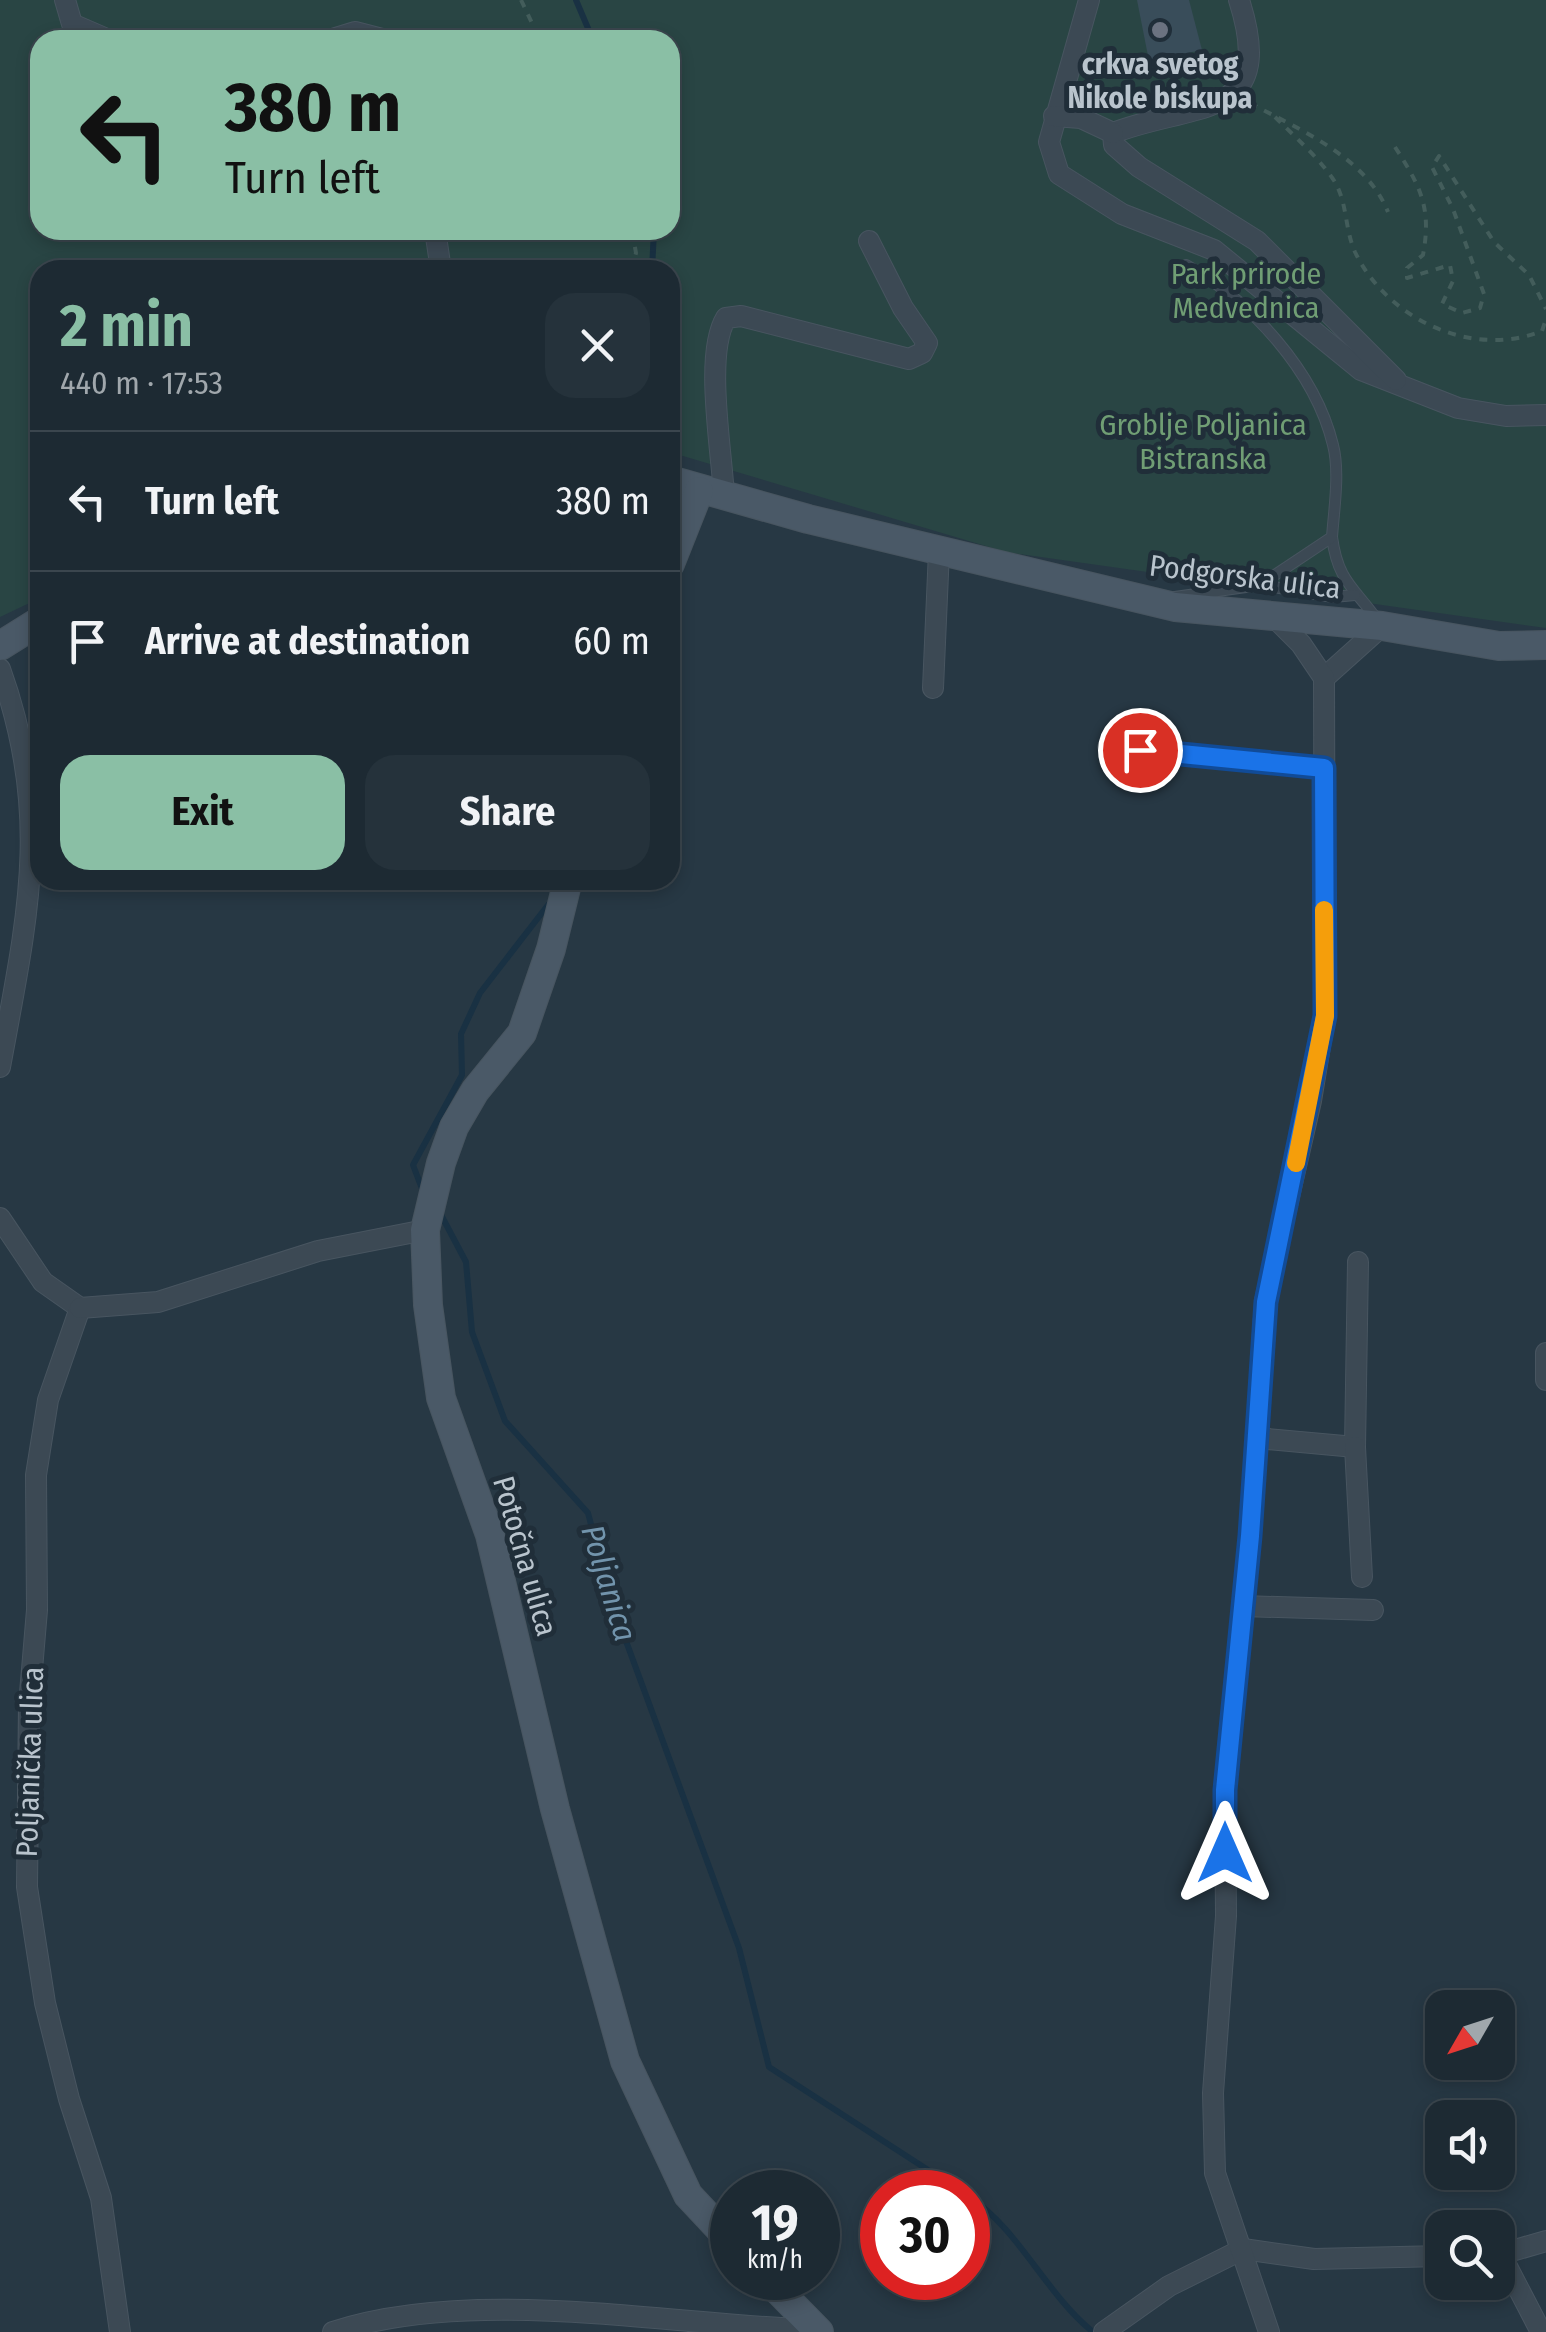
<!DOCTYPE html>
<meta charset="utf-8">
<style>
:root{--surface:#1d2a33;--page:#25323b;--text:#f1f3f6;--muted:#a0a7ac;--line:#3b464e;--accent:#8abfa5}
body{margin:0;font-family:"Fira Sans Condensed",sans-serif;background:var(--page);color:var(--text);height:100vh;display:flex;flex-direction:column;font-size:38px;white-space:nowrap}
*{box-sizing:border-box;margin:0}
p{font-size:32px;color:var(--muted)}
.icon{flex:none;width:55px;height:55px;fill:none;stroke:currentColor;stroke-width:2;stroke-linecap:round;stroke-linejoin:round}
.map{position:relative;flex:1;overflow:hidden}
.sheet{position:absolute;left:30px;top:260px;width:650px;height:630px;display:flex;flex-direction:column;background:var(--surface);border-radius:30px;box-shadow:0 5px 15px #0003,0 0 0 2px var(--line)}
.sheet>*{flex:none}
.banner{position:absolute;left:30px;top:30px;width:650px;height:210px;border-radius:30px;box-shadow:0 5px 15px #0003,0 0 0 2px var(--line);background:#8abfa5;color:#111;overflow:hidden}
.needle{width:65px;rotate:231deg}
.buttons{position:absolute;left:1425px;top:1990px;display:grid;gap:20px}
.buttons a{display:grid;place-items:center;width:90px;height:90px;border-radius:20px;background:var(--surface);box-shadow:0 5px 15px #0003,0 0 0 2px var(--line);font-size:50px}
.speed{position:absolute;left:710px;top:2170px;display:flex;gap:20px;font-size:50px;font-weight:700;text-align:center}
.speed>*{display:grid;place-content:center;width:130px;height:130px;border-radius:50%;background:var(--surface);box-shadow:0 5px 15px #0003,0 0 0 2px var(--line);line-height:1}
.speed small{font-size:25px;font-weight:400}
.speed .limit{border:15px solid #d22;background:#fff;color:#111}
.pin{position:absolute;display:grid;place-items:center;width:85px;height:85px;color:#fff;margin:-42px;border:5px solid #fff;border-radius:50%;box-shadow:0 2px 10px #0007}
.me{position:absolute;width:110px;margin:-55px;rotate:0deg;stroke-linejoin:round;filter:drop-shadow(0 0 8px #0008)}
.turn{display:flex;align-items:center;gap:35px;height:210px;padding:0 30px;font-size:45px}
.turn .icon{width:130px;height:130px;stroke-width:2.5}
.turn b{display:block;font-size:70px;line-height:85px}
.round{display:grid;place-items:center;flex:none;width:105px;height:105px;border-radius:30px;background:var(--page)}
.summary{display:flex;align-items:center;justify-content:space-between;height:170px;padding:0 30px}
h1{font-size:60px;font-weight:700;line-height:75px;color:var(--accent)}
.action{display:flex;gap:20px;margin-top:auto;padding:20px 30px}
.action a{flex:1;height:115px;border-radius:30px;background:var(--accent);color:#111;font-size:40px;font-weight:700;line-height:115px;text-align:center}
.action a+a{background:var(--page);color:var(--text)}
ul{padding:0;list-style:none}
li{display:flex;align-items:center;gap:30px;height:140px;padding:0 30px;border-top:2px solid var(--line)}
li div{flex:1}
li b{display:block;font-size:38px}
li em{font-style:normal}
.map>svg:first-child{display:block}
.green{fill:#294544;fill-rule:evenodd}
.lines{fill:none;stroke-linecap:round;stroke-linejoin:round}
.stream{stroke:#193143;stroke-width:6}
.building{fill:#394d5a}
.lane-casing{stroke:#485560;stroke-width:12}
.street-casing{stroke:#485560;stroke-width:22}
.secondary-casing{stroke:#485560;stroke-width:30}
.path{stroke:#435d5b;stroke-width:4;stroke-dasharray:8 8;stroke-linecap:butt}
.lane{stroke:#3c4954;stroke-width:10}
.street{stroke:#3c4954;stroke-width:20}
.secondary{stroke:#4a5967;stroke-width:28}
.route-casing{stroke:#114b97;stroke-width:25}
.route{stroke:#1a73e8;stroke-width:18}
.slow{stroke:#f59e0b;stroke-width:18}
.worship-dot{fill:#6b7280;stroke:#202e39;stroke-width:4}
.labels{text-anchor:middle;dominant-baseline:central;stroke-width:10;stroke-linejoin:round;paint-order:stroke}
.poi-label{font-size:30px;font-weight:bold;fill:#b9c4cd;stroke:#202e39}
.park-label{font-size:30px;fill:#709e74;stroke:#202e39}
.street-label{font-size:30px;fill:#b9c4cd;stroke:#202e39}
.water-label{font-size:32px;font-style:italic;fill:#7294ac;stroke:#202e39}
</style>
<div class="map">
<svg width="1546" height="2332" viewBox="0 0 1546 2332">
<rect width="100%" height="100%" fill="#273844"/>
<path class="green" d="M0,0H1546V628L1006,552L683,456L670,455V270H40V598L0,617ZM40,40H670V230H40Z"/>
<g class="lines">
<g class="stream">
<path d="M576,0L593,40"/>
<path d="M652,270L654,230"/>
<path d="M424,1194L413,1165L462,1075L461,1034L480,993L548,905"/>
<path d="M439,1211L466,1262L472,1332L505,1421L588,1513L612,1603L739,1948L769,2067L962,2192"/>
<path d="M968,2196C1019,2229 1045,2293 1093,2332"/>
</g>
</g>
<path class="building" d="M1137,0H1189L1202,50L1149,61Z"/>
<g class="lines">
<g class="lane-casing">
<g id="lane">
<path d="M1332,537C1338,582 1354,587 1378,621"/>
<path d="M1262,585L1333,597L1355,595"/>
<path d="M1175,597L1260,585L1332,537C1334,509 1340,472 1333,445C1315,371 1250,300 1186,265"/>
<path d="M1103,747L1324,768"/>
</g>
</g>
<g class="street-casing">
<g id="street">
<path d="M65,0L72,24L109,40"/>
<path d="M1089,0L1049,142L1059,174L1122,214L1214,250L1361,370L1458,408L1506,416L1546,415"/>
<path d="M1239,0C1278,122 1196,101 1113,133L1114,145L1139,167L1257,241L1396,380"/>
<path d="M329,40L355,32L386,40"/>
<path d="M1054,116L1081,118L1113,133"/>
<path d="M435,230L441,270"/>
<path d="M724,497C722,451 704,354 726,318L741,316L909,359L922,353L927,343L903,308L869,241"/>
<path d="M0,669C53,816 27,919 0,1067"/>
<path d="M1324,678L1382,626"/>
<path d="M933,688L939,551"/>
<path d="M0,1218L43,1282L80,1308"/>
<path d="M80,1308L48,1400L36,1475L37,1610L29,1705L27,1887L45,2003L69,2099L101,2198L120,2332"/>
<path d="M80,1308L158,1302L318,1251L425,1230"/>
<path d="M1546,1353V1380"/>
<path d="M1257,1438L1355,1447L1358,1262"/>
<path d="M1355,1447L1362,1577"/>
<path d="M1243,1606L1373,1610"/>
<path d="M1498,2255L1546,2241"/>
<path d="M1501,2255L1541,2332"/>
<path d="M333,2332C474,2286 668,2325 816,2330"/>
<path d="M1104,2332L1169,2286L1243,2249L1314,2259L1442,2256"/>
<path d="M1269,2332L1215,2173L1213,2093L1226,1916L1225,1791L1250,1536L1265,1301L1311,1101L1325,1016L1324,678L1301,644L1271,614"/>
</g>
</g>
<g class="secondary-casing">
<g id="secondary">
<path d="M670,480L808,519L1175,607L1382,626L1499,646L1546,645"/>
<path d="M670,564L699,491"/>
<path d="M0,646L40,621"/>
<path d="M568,880L551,949L522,1033L475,1091L454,1127L441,1163L425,1230L428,1305L441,1398L490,1535L555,1809L625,2061L688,2195L732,2242"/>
<path d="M766,2278L819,2332"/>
</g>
</g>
<g class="path">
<path d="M521,0L540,40"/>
<path d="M1204,52L1221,78"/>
<path d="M1250,103C1300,130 1366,157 1388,212"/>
<path d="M1275,117C1295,137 1317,156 1333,179C1348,202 1344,227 1355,252C1387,319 1472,359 1542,331L1546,319"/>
<path d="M1395,147C1420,186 1432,207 1423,255L1407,268V278L1450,265L1453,281L1442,304L1462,313L1480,308L1484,294L1453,209L1432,167L1439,156L1494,242L1529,275L1546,309"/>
<path d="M631,270L636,253L632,230"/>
</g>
<use href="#lane" class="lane"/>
<use href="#street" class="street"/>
<use href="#secondary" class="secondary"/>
</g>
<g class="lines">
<g class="route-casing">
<path id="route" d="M1140,750L1324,768L1325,1016L1266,1302L1250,1536L1225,1790V1853"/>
</g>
<use href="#route" class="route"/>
<path class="slow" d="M1296,1163L1325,1016L1324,910"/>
</g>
<circle class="worship-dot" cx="1160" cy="30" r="10"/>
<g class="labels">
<g class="poi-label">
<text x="1160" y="64">crkva svetog<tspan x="1160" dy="34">Nikole biskupa</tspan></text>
</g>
<g class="park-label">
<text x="1246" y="274">Park prirode<tspan x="1246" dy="34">Medvednica</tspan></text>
<text x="1203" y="425">Groblje Poljanica<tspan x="1203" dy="34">Bistranska</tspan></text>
</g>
<g class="street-label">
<text transform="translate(1245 577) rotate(7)">Podgorska ulica</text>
<text transform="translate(525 1556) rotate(74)">Potočna ulica</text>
<text transform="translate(30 1762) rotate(-88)">Poljanička ulica</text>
</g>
<g class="water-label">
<text transform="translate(609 1583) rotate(73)">Poljanica</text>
</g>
</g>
</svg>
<div class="buttons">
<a><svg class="needle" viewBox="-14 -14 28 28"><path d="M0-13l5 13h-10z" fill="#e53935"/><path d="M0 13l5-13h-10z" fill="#a0a7ac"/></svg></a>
<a><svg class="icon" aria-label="sound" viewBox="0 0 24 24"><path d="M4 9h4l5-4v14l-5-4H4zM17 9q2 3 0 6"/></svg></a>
<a><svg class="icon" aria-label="search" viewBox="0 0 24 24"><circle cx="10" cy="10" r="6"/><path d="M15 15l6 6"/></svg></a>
</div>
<div class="speed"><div>19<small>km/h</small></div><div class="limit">30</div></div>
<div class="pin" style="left:1140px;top:750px;background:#d93025"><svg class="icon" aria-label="arrive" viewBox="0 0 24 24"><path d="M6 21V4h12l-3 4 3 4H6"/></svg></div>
<svg class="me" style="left:1225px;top:1853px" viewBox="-20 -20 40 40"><path d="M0-17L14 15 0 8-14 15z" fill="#1a73e8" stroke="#fff" stroke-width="4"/></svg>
<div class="banner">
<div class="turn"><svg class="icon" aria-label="left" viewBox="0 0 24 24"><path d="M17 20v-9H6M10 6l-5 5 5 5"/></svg><div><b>380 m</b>Turn left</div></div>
</div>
<section class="sheet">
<div class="summary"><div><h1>2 min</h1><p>440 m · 17:53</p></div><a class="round"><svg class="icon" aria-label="close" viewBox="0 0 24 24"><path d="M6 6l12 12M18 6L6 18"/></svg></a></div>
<ul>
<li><svg class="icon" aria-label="left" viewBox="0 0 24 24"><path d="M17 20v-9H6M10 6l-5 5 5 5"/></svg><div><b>Turn left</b></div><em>380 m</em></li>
<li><svg class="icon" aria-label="arrive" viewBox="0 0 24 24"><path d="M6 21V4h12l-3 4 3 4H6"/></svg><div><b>Arrive at destination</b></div><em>60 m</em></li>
</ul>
<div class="action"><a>Exit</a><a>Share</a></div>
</section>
</div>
